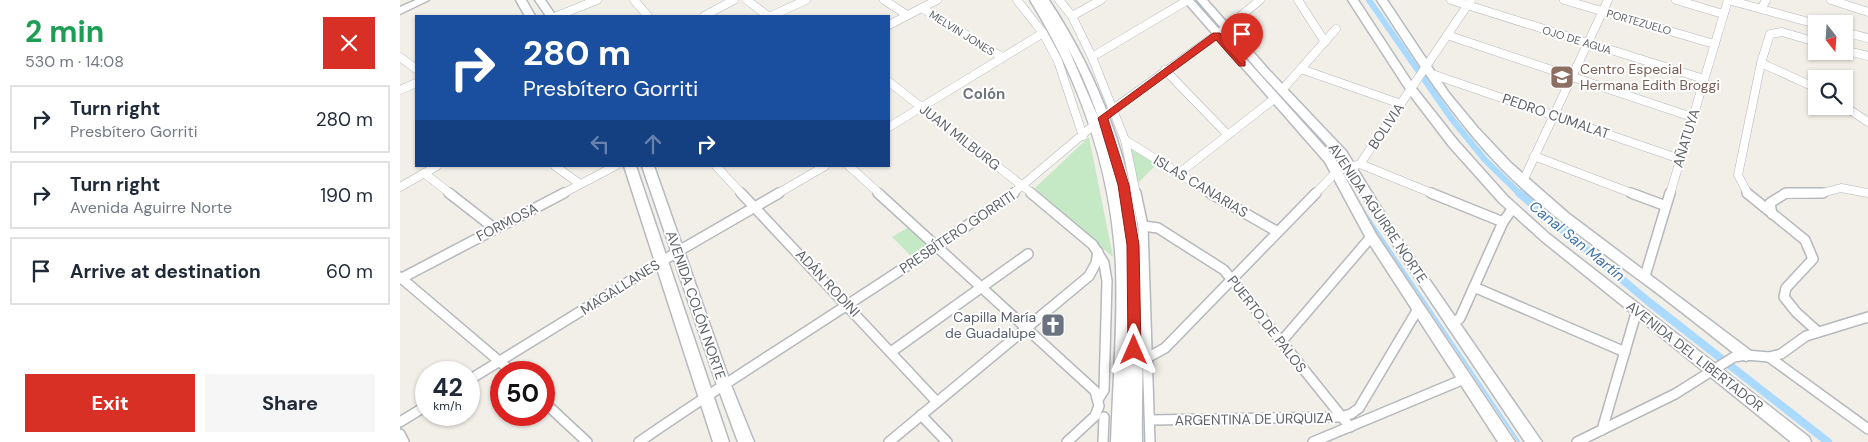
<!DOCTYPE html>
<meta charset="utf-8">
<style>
:root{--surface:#fff;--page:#f6f6f7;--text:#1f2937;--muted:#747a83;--line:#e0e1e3;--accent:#d93025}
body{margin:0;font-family:"DM Sans",sans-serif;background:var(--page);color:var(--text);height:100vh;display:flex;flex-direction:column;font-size:19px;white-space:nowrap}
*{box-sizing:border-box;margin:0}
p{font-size:16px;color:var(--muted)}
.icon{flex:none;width:28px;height:28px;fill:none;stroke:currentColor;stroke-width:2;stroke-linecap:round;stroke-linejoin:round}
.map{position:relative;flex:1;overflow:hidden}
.sheet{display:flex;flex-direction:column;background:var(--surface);width:400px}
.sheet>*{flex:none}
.guide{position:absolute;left:15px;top:15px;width:475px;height:152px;border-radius:0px;box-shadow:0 1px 4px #0004;background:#1a4fa0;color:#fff;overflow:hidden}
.needle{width:32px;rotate:163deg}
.controls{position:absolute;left:1408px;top:15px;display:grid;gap:10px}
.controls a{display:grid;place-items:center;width:45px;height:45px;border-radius:0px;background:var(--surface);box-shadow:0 1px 4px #0004;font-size:25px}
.speed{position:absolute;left:15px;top:361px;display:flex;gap:10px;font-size:25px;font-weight:700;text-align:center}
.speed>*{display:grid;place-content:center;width:65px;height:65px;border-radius:50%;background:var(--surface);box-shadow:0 1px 4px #0004;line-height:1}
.speed small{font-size:12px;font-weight:400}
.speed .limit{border:8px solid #d22;background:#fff;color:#111}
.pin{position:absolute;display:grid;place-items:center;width:42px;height:42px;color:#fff;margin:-51px -21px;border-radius:50% 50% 50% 0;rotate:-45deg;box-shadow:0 0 5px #0007}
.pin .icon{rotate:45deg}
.me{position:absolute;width:55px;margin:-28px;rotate:0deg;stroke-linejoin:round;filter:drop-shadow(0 0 4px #0008)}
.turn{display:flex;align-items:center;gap:18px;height:105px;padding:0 25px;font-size:22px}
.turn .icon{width:65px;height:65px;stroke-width:2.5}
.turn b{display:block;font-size:35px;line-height:42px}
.lanes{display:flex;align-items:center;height:48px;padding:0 25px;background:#0003;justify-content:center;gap:25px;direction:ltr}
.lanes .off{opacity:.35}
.round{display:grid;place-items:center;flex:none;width:52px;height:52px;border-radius:0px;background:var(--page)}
.head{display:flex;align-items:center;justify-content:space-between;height:85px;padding:0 25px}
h1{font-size:30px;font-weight:700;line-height:38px;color:#1e9e55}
.button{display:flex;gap:10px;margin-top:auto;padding:10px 25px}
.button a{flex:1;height:58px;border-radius:0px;background:var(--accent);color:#fff;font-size:20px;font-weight:700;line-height:58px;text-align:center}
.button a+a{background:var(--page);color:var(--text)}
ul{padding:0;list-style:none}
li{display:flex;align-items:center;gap:15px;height:68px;margin:0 10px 8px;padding:0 15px;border:2px solid var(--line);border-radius:0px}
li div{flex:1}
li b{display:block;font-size:19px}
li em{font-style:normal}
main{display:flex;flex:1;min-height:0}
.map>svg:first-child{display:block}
.green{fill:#c5e8c5}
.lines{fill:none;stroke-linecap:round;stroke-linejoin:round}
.stream-far1{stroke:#aadaff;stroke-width:2}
.stream{stroke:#aadaff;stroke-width:2.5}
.canal-far1{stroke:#aadaff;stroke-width:6}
.canal{stroke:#aadaff;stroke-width:8}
.street-far1-casing{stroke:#b5b8bc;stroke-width:9}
.street-casing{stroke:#b5b8bc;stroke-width:12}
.secondary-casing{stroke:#b6babf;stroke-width:3}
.street-far1{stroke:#fff;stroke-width:8}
.street{stroke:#fff;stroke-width:9}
.secondary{fill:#fff;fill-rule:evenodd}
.route{fill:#d93025;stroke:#8d1f18}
.labels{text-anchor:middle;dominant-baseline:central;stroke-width:4;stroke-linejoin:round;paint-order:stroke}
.far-street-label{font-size:11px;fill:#5f6368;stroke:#fff}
.education-label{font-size:14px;fill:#785e54;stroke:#fff;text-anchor:start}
.street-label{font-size:14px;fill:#5f6368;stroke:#fff}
.worship-label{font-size:14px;fill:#5b616d;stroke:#fff;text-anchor:end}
.neighbourhood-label{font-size:15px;font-weight:bold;fill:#70757a;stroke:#fff}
.water-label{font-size:15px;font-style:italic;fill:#4174aa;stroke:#fff}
</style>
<main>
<section class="sheet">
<div class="head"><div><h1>2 min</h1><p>530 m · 14:08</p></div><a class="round" style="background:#d93025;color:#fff"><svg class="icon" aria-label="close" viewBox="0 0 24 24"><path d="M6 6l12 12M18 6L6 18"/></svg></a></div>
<ul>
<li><svg class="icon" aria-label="right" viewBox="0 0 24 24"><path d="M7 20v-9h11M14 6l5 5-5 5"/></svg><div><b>Turn right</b><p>Presbítero Gorriti</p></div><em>280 m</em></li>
<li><svg class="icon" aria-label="right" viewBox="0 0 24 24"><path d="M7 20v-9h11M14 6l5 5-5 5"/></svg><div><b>Turn right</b><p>Avenida Aguirre Norte</p></div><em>190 m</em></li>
<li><svg class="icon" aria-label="arrive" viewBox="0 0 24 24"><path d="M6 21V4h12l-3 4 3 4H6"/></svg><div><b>Arrive at destination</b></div><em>60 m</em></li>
</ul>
<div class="button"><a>Exit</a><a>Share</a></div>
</section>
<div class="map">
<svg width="1468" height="442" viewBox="0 0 1468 442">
<rect width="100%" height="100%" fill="#f1efe8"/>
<g class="green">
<path d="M689,137L713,257L635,188Z"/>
<path d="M730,145L758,163L738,183Z"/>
<path d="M509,227L529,245L511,256L492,237Z"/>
</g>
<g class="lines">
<g class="stream-far1">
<path d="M796,0L833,45"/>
<path d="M882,99L933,154L938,164"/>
</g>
<path class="stream" d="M961,207L1119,442"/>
<path class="canal-far1" d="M969,0L1051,118L1085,160L1120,194"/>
<path class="canal" d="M1119,193L1249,302L1428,442"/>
<g class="street-far1-casing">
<g id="street-far1">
<path d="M234,0L248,16"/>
<path d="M347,0L368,16"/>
<path d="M484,0L507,15"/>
<path d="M617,0L643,33L658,61L683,136"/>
<path d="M659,0L672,16L692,57L725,140L736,194"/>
<path d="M898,0L925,42"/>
<path d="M1051,0L1304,79"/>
<path d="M1164,0L1314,44"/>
<path d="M1276,0L1323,14"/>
<path d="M1431,0L1468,12"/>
<path d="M522,8L602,57"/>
<path d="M1361,9L1366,0"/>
<path d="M157,16L197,0"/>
<path d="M304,16L334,0"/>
<path d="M371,16L406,0"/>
<path d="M672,16L701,0"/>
<path d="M489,25L537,0"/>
<path d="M1444,32L1468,38"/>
<path d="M1047,35L1292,117"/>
<path d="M1444,50L1468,56"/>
<path d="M0,57L16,69"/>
<path d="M692,57L788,0"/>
<path d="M1361,63L1416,88"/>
<path d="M901,69L1001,104"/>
<path d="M765,70L828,135"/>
<path d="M1032,74L1280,159"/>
<path d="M489,82L633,194"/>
<path d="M0,90L16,83"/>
<path d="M882,90L936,29"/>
<path d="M1444,106L1468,122"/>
<path d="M489,127L643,33"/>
<path d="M725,140L812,194"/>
<path d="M1134,156L1234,194"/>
<path d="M960,164L1034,194"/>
<path d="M155,166L180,184"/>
<path d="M316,166L342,194"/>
<path d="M449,166L480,194"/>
<path d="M24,173L51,194"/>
<path d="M778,174L874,99"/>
<path d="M1123,181L1208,0"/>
<path d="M0,187L37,166"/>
<path d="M162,194L215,166"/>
<path d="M377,194L425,166"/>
<path d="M612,194L713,109L826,28L860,0"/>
<path d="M915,194L937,171L960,164L1071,0"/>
<path d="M1270,194L1328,0L1416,24"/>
<path d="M1348,194L1338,175L1361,63L1370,34L1382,32L1416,42"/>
<path d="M1384,194L1422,193L1441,188L1468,193"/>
</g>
</g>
<g class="street-casing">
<g id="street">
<path d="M49,193L94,228"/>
<path d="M341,193L537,402"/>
<path d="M478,193L695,391L699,406L695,416L667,442"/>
<path d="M631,193L693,245L704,263L707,281L704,390L699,398"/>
<path d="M736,193L743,226L750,442"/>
<path d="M810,193L876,231"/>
<path d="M1031,193L1103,222"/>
<path d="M1231,193L1266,206"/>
<path d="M1347,193L1405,240L1413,259L1386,288L1384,297L1396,312L1418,332"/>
<path d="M1372,214L1370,203L1386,193H1423"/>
<path d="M743,226L758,228L824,270L950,427"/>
<path d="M1245,276L1270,193"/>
<path d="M0,277L112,372"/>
<path d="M0,279L164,193"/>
<path d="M1074,287L1225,352"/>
<path d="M1052,325L1060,318L1103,222L1113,208"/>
<path d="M881,342L971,237"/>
<path d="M491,352L628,254"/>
<path d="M1369,357L1468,429"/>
<path d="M747,358L765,348L916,193"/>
<path d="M69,380L277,252L379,193"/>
<path d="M144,402L187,442"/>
<path d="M521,415L547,442"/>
<path d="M750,420L940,417L951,414L959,408L1018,309"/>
<path d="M0,422L26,406"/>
<path d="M1202,430L1237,310"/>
<path d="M0,434L4,442"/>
<path d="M239,442C362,357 492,280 614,193"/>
<path d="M489,442L689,276L696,263L698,252"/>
<path d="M703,442L704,417"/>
<path d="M913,442L1064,379"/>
<path d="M1177,442L1275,394L1334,357L1346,355L1369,357L1381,354L1406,336L1468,317"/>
</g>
</g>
<g class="secondary-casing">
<g id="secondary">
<path d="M16,0H29L0,14V7Z"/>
<path d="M116,0H126L135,16H125Z"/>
<path d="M135,0H145L156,16H146Z"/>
<path d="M630,0H649C699,76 733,164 741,255C746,317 741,380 742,442H711C713,384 718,326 716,268C712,172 680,81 630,0ZM668,48C689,86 703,128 714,170L697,115Z"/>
<path d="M783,0H793L934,157L976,234L1115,442H1098L967,240L925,162Z"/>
<path d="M797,0H807L869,70L946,151L995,230L1142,442H1125L987,236L938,157L861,74Z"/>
<path d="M948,0H958L1015,87L1057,140L1107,196L1149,234L1409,437L1411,442H1391L1141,240L1099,202L1049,146L1007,91Z"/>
<path d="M977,0H987L1049,93L1078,128L1111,163L1168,213L1351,351L1353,355L1351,359L1346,361L1341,359C1303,329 1266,299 1227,271C1184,238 1139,207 1101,168C1052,117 1015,59 977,0Z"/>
<path d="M224,166H236L329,442H313Z"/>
<path d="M242,166H254L331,385L354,442H338L317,385Z"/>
</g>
</g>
<use href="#street-far1" class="street-far1"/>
<use href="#street" class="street"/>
<use href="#secondary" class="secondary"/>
</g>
<path class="route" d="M813,33H820L845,61V66H839L816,40L708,119L729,185L739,245L741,350L734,356L728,350L727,245L718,185L698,118Z"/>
<defs>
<g id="school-square" transform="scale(1.25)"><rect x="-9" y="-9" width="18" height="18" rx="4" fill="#8d6e63" stroke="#fff"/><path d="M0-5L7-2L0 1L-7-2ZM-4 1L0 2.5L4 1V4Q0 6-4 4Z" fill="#fff"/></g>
<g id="church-square" transform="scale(1.25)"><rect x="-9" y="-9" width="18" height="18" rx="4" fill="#6b7280" stroke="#fff"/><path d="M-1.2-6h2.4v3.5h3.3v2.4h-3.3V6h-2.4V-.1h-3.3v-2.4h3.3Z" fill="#fff"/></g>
</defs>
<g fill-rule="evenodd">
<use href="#school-square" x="1162" y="77"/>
<use href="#church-square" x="653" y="325"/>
</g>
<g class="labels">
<g class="far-street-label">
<text transform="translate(1239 22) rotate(16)">PORTEZUELO</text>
<text transform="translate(562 33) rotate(32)">MELVIN JONES</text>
<text transform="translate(1177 40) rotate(17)">OJO DE AGUA</text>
</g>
<g class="education-label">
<text x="1180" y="69">Centro Especial<tspan x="1180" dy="16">Hermana Edith Broggi</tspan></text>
</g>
<g class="street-label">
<text transform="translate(1156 116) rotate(19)">PEDRO CUMALAT</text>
<text transform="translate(986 126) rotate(-56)">BOLIVIA</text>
<text transform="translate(560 137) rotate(38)">JUAN MILBURG</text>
<text transform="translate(1286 138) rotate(-73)">AÑATUYA</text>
<text transform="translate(801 186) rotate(31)">ISLAS CANARIAS</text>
<text transform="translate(978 213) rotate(56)">AVENIDA AGUIRRE NORTE</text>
<text transform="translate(107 222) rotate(-27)">FORMOSA</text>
<text transform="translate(557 232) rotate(-34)">PRESBÍTERO GORRITI</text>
<text transform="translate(428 283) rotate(47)">ADÁN RODINI</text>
<text transform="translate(220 287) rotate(-32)">MAGALLANES</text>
<text transform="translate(296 305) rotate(71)">AVENIDA COLÓN NORTE</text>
<text transform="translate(867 324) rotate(52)">PUERTO DE PALOS</text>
<text transform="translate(1295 356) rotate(38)">AVENIDA DEL LIBERTADOR</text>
<text transform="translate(854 419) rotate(-1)">ARGENTINA DE URQUIZA</text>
</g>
<g class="worship-label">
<text x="636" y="317">Capilla María<tspan x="636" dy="16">de Guadalupe</tspan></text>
</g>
<g class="neighbourhood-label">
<text x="584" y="94">Colón</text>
</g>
<g class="water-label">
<text transform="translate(1177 241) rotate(39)">Canal San Martín</text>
</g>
</g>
</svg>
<div class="controls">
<a><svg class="needle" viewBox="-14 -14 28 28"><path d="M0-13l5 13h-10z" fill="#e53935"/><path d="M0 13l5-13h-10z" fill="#747a83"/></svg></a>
<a><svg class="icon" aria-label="search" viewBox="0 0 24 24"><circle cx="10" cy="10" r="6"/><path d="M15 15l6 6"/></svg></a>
</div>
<div class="speed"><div>42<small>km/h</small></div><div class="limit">50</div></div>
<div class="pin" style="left:842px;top:64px;background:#d93025"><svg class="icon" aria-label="arrive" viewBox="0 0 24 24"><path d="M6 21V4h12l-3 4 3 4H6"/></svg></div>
<svg class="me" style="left:734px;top:350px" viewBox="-20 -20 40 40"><path d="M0-17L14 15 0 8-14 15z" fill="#d93025" stroke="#fff" stroke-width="4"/></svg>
<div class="guide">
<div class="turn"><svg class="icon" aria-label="right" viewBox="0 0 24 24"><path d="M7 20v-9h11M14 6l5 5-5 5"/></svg><div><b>280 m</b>Presbítero Gorriti</div></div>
<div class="lanes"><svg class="icon off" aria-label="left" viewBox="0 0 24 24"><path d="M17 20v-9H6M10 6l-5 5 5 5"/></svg><svg class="icon off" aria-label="ahead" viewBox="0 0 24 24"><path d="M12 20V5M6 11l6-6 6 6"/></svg><svg class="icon" aria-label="right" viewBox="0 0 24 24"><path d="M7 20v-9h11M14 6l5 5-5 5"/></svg></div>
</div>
</div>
</main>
